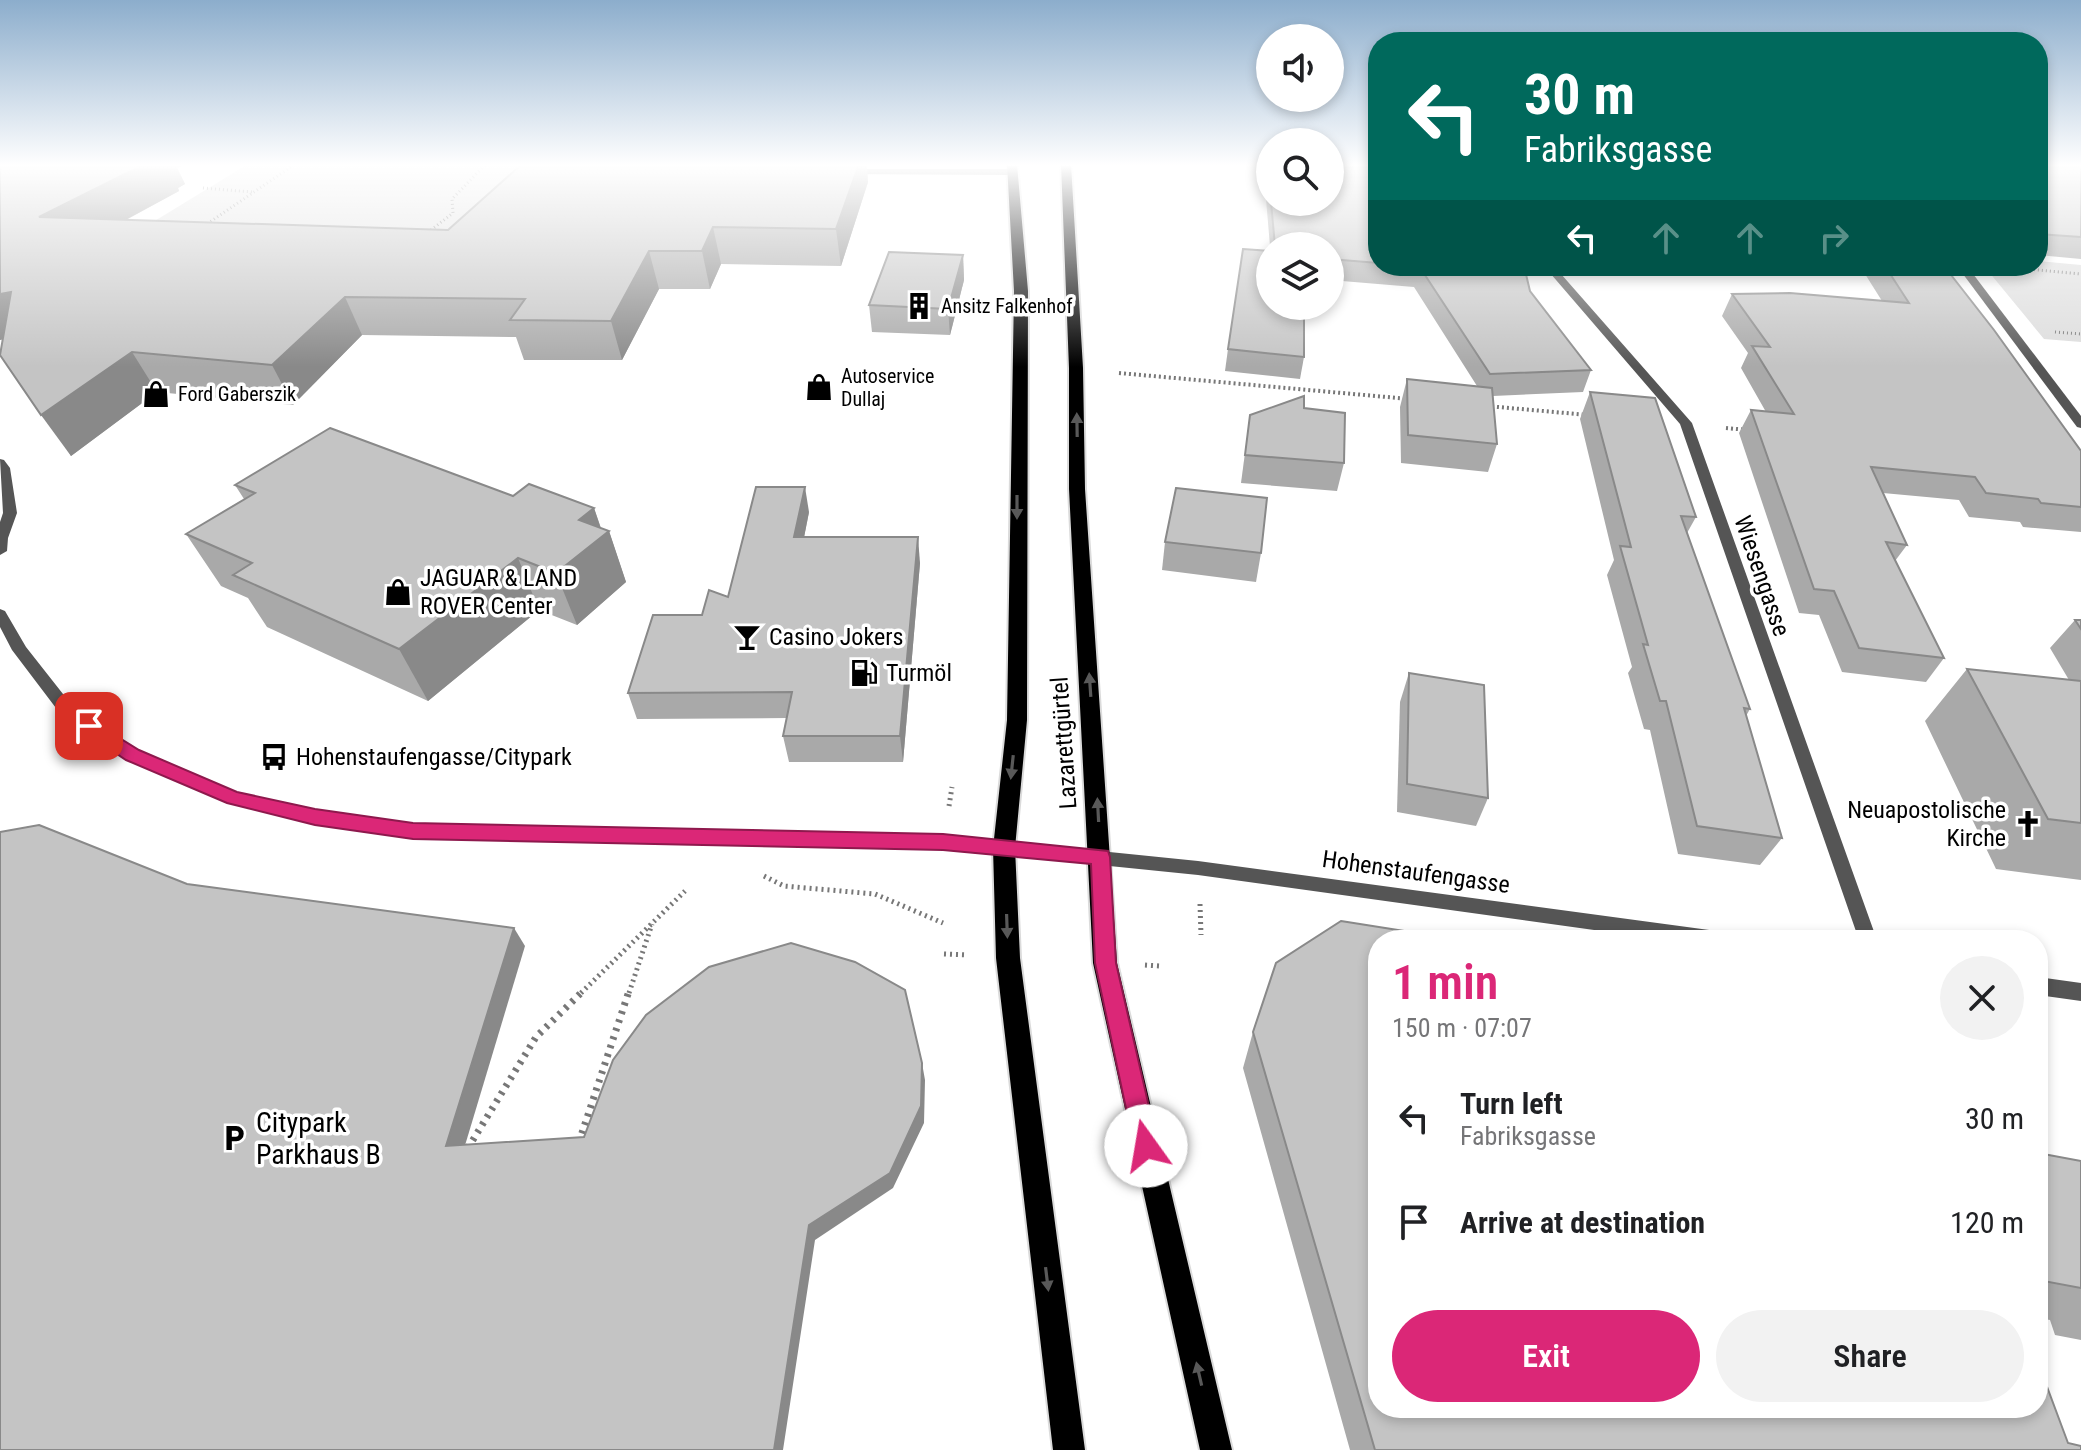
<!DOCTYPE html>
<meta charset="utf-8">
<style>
:root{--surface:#fff;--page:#f2f2f2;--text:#202124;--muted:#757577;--accent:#db2777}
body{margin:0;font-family:"Roboto Condensed",sans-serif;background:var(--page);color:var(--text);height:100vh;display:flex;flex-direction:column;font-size:30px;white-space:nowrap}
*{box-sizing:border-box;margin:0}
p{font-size:26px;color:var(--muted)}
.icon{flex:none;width:44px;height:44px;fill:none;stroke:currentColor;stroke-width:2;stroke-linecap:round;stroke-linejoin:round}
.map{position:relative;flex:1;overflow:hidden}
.side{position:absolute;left:1368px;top:930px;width:680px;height:488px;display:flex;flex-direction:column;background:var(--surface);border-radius:32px;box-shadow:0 4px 12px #0003}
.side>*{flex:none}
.hud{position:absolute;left:1368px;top:32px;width:680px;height:244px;border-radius:32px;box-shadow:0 4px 12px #0003;background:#00695c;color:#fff;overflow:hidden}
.tools{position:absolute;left:1256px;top:24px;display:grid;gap:16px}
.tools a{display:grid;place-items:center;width:88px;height:88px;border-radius:50%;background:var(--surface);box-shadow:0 4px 12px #0003;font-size:40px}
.pin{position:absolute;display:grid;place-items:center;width:68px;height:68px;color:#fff;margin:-34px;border-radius:16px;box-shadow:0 4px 12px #0006}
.me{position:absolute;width:88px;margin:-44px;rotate:347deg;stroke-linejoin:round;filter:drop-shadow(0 0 6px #0008)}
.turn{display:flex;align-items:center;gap:28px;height:168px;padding:0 24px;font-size:36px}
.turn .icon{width:104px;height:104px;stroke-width:2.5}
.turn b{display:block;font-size:56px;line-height:68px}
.lanes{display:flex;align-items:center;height:76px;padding:0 24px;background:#0003;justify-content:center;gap:40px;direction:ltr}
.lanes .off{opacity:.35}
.round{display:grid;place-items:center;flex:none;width:84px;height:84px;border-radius:42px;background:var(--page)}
.overview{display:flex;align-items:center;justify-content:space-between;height:136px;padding:0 24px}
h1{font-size:48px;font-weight:600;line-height:60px;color:var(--accent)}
.action{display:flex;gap:16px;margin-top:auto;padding:16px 24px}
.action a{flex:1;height:92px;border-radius:48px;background:var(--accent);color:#fff;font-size:32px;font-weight:600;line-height:92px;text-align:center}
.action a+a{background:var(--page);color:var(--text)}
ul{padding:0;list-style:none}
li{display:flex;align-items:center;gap:24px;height:104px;padding:0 24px}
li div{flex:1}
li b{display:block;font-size:30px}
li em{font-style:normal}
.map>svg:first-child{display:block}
.green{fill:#dcdcdc}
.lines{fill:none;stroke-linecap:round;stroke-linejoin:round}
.primary-casing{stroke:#dbdbdb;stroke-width:4}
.path-far3{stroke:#777;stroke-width:3;stroke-dasharray:1 3;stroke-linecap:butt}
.path-far2{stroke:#777;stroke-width:4;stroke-dasharray:2 3;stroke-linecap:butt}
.path-far1{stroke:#777;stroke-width:5;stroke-dasharray:2 4;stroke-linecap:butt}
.path{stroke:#777;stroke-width:7;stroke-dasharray:3 6;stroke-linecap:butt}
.service{fill:#555;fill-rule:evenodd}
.minor{fill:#555;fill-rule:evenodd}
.tertiary{fill:#555;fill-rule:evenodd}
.primary{fill:#000;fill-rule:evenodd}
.wall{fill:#a9a9a9}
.shaded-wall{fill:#898989}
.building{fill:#c4c4c4;stroke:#898989;stroke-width:2}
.oneway{fill:#595959}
.route{fill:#db2777;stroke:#8e194d;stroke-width:2}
.labels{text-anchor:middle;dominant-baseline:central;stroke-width:7;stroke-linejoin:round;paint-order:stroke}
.far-poi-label{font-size:20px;fill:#000;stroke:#fff;text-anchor:start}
.street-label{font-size:24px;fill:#000;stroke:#fff}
.poi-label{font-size:24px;fill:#000;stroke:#fff;text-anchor:start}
.near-poi-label{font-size:28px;fill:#000;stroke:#fff;text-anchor:start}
</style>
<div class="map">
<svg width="2081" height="1450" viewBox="0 0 2081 1450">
<rect width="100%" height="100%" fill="#fff"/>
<g class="green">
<path d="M248,164H569L457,267L99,255Z"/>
<path d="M2038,261L2081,265V342L2044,339L1984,266H2038Z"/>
</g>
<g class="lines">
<g class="primary-casing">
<g id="primary">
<path d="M1007,164H1017L1028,291L1027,720L1015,848L1020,958L1085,1450H1053L996,958L993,848L1007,720L1014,291Z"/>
<path d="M1061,164H1071L1083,368L1085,489L1117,963L1232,1450H1200L1093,963L1069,489V368Z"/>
</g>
</g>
<g class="path-far3">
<path d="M203,188L253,192"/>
<path d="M204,226L295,164"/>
<path d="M431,230L453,213L452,199L486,164"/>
<path d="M2006,267L2081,274"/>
<path d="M2055,332L2081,334"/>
</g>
<g class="path-far2">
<path d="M1119,373L1409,399"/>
<path d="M1487,406L1588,415"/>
<path d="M1726,428L1748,430"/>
</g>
<g class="path-far1">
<path d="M949,806L952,787"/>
<path d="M764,876L784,886L875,894L943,923"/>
<path d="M1200,904L1201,935"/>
<path d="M944,954L967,955"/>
<path d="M1145,965L1160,966"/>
<path d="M581,993L685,891"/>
<path d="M629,993L652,924"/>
</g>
<g class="path">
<path d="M579,1142L629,991"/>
<path d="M468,1148L536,1037L583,991"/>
</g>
<path class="service" d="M842,169H1011L1015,172L1011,175L845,174L842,173Z"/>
<g class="minor">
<path d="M1544,266H1554L1692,423L1877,940H1859L1680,424Z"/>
<path d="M1957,266H1967L2081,416V428L2077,427Z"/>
</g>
<g class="tertiary">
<path d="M0,459L4,460L10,468L17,513L8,538L7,551L0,555V522L3,513Z"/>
<path d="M0,609L5,611L26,647L74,708L139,751L237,792L315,810L413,824L943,835L1198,861L1724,932L1731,934L1733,940H1666L1198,875L943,849L413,838L315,824L228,803L127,759L62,716L12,650L0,627Z"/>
<path d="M2038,977L2081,983V1001L2038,995Z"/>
</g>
<use href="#primary" class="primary"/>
</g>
<g class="wall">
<path d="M0,164H185L177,168L185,184L178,188L179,191L126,220L448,230L868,182L841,266L721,264L710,289H659L622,360H524L516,337L362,335L293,405L157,392L71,456L3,339L0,340Z"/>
<path d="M1263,164H1270V202H1330L1378,164V266H1524L1530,291L1591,370L1583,392L1493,396L1497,444L1488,472L1401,463L1400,407L1407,379L1477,386L1414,287L1330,280V246H1270Z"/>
<path d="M2038,164H2081V259L2038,255Z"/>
<path d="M963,255L964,280L950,335L872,332L869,305Z"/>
<path d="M1860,266H1944L2081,451V532L2023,527L2020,522L1969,517L1959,500L1883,493L1907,545L1895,561L1944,658L1926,682L1842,672L1819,615L1799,613L1739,433L1751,410L1766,412L1741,368L1748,353L1722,316L1732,294L1882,301Z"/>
<path d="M1228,349L1304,357L1300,379L1225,371Z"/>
<path d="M1590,392L1696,517L1687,533L1750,709L1746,716L1782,838L1760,865L1678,854L1650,730L1644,729L1628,673L1632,667L1607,575L1614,560L1580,419Z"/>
<path d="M1304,408L1344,463L1337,491L1241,483L1250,415Z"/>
<path d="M235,485L594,508L601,528L609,531L626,582L577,625L539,610L428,701L267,627L248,598L221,586L186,534L244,499Z"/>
<path d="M809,512L804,537L920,563L903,762H789L783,736L787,718L637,719L628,693L702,615L728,597Z"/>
<path d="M1165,542L1261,553L1256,582L1162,570Z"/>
<path d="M2075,620H2081V880L1996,869L1925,721L1967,669L2069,680L2050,648Z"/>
<path d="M1409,673L1488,798L1476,826L1397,812L1400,702Z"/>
<path d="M1253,1032L1378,1408L2068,1443L2081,1450H1350L1243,1068Z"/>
<path d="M2038,1153L2081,1161V1340L2055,1335L2050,1320L2038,1318Z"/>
</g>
<g class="shaded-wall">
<path d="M143,164H185L177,168L185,184L178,188L179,191L62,254L39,217Z"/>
<path d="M857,164H867L868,182L841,266L836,229Z"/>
<path d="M713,227L721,264L710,289L702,251Z"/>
<path d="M649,251L659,289L622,360L611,321Z"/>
<path d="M963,255L964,280L950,335L948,309Z"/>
<path d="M11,292L37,330L0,340V294Z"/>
<path d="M345,297L362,335L293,405L272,365Z"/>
<path d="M132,352L157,392L71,456L41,415Z"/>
<path d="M805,487L809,512L799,563L794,537Z"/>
<path d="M594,508L603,535L609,531L626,582L577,625L556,573L579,520Z"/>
<path d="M918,537L920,563L903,762L900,736Z"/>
<path d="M518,558L539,610L428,701L399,649Z"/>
<path d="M514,928L525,946L460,1162L446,1146Z"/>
<path d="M922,1063L925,1080L924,1123L893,1188L815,1240L783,1450H774L809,1225Z"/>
</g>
<g class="building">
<path d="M0,164H145L39,217L448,230L522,164H859L836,229L713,227L702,251H649L611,321L510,320L525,299L345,297L272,365L132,352L41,415L0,355L11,292L0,294Z"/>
<path d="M1267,164H1270V191Z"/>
<path d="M1330,164H1378V263L1330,259V246H1275L1271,202H1330Z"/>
<path d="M2038,164H2081V237L2038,234Z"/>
<path d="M1243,249L1270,251V306H1304V357L1228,349Z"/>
<path d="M889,252L963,255L948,309L869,305Z"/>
<path d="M1415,266H1524L1530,291L1591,370L1490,374L1419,266Z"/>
<path d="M1885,266H1944L1994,330L2081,451V507L2041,503L2038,499L1986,493L1975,477L1871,467L1907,545L1886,542L1944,658L1859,648L1834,591L1814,589L1751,410L1794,414L1752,346L1770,347L1732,294L1790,293L1909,303Z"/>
<path d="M1407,379L1492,388L1497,444L1408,435Z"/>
<path d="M1590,392L1655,398L1696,517L1681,516L1750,709L1744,708L1782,838L1697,826L1666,701H1660L1643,644L1648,645L1620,546L1631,547Z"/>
<path d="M1304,396V408L1345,413L1344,463L1245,455L1250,415Z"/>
<path d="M330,428L513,496L529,484L594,508L579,520L609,531L556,573L518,558L399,649L233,575L252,563L186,534L255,493L235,485Z"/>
<path d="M756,487H805L794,537H918L900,736H783L792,692L628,693L653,615H702L709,590L728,597Z"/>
<path d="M1176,488L1267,498L1261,553L1165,542Z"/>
<path d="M2075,620H2081V629Z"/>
<path d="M1967,669L2081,681V823L2048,819Z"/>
<path d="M1409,673L1484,685L1488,798L1407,784Z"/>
<path d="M39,825L187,884L514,928L446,1146L584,1137L613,1060L646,1015L709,967L791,943L855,962L905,990L922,1063L921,1106L890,1173L809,1225L774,1450H0V832Z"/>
<path d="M1341,921L1461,940H1378V1408H2038V1367L2040,1368L2068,1443L2081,1446V1450H1375L1253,1032L1276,963Z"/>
<path d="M2038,1153L2081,1161V1288L2038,1280Z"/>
</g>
<defs><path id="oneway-solid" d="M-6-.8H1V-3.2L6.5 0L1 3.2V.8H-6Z" transform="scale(2)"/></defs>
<g class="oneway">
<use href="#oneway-solid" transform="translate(1077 425) rotate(-91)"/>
<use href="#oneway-solid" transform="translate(1017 507) rotate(90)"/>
<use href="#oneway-solid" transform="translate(1090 685) rotate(-94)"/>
<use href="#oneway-solid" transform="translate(1012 767) rotate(96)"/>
<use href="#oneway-solid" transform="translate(1098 810) rotate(-93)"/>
<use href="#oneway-solid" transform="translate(1007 926) rotate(88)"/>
<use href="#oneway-solid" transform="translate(1047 1279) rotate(83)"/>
<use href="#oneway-solid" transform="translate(1199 1374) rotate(-103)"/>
</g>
<linearGradient id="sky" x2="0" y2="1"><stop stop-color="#8cadcc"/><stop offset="0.45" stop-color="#fff"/><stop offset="1" stop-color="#fff" stop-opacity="0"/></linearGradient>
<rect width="2081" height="367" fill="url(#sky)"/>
<path class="route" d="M89,719L139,750L237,792L315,809L413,823L943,834L1108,851L1110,857L1116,963L1158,1146L1155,1155L1146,1158L1137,1155L1134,1146L1095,963L1091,864L943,850L413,839L315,825L227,803L126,760L83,731L80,726L83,721Z"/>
<defs>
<g id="building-bare" transform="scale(2.16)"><path d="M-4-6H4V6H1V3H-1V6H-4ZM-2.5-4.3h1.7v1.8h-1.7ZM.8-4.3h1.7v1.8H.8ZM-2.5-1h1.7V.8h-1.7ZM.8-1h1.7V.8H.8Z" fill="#000" stroke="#fff" stroke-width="2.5" paint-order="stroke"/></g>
<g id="shop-bare" transform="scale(2.16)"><path d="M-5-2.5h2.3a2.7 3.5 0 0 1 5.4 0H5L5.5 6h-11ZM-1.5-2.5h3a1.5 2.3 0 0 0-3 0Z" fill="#000" stroke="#fff" stroke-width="2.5" paint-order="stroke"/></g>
<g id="bar-bare" transform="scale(2.16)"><path d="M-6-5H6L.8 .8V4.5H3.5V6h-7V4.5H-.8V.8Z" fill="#000" stroke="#fff" stroke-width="2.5" paint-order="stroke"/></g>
<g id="fuel-bare" transform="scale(2.16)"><path d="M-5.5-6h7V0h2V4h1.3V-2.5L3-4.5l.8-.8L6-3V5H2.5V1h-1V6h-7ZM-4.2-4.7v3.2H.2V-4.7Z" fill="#000" stroke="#fff" stroke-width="2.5" paint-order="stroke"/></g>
<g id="bus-bare" transform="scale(2.16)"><path d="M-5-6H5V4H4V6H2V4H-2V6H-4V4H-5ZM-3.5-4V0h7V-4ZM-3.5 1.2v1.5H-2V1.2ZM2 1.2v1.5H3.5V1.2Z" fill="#000" stroke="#fff" stroke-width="2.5" paint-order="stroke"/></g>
<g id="church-bare" transform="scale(2.16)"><path d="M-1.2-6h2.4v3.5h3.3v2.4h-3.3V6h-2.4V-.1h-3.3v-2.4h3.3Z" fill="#000" stroke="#fff" stroke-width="2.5" paint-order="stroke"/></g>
<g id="parking-bare" transform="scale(2.16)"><path d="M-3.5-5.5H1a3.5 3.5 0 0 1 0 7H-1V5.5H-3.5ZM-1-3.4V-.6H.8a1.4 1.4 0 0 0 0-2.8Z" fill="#000" stroke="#fff" stroke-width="2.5" paint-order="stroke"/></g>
</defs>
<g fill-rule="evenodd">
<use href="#building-bare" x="919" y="306"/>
<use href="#shop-bare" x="819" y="387"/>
<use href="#shop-bare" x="156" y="394"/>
<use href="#shop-bare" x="398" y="592"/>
<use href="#bar-bare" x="747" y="637"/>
<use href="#fuel-bare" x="864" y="673"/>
<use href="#bus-bare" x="274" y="757"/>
<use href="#church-bare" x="2028" y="824"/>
<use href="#parking-bare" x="234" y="1138"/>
</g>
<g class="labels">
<g class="far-poi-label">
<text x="941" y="306">Ansitz Falkenhof</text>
<text x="841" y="376">Autoservice<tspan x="841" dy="23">Dullaj</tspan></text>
<text x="178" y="394">Ford Gaberszik</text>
</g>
<g class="street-label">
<text transform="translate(1762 576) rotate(71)">Wiesengasse</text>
<text transform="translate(1064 743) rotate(-94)">Lazarettgürtel</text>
<text transform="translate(1416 872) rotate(8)">Hohenstaufengasse</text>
</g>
<g class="poi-label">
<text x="420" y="578">JAGUAR &amp; LAND<tspan x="420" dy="28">ROVER Center</tspan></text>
<text x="769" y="637">Casino Jokers</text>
<text x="886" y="673">Turmöl</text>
<text x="296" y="757">Hohenstaufengasse/Citypark</text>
<text x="2006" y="810" text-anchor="end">Neuapostolische<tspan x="2006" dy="28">Kirche</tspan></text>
</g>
<g class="near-poi-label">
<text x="256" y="1122">Citypark<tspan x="256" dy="32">Parkhaus B</tspan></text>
</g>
</g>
</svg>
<div class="tools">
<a><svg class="icon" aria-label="sound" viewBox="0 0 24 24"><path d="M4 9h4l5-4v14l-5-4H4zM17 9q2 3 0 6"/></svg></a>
<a><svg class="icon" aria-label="search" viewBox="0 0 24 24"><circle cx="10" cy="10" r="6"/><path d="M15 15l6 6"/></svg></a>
<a><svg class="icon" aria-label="layers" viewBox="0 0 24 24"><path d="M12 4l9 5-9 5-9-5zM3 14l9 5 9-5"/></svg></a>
</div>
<div class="pin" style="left:89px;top:726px;background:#d93025"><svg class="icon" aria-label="arrive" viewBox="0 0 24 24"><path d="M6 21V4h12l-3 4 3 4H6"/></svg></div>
<svg class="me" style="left:1146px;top:1146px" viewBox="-20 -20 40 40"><circle r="19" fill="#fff"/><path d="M0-13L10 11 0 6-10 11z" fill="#db2777"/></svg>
<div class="hud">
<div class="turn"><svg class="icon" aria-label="left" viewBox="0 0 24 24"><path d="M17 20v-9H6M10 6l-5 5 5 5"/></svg><div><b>30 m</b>Fabriksgasse</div></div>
<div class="lanes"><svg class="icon" aria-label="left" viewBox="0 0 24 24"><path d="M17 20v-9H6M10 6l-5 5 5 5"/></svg><svg class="icon off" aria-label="ahead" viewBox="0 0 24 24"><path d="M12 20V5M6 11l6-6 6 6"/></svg><svg class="icon off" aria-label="ahead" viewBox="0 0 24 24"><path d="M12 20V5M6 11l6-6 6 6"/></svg><svg class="icon off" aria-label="right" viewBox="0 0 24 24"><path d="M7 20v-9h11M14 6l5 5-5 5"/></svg></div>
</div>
<section class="side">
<div class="overview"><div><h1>1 min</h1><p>150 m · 07:07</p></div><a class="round"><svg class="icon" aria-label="close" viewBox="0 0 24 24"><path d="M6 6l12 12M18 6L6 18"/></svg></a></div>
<ul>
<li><svg class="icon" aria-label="left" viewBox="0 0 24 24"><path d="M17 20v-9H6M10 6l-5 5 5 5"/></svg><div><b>Turn left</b><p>Fabriksgasse</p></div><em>30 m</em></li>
<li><svg class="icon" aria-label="arrive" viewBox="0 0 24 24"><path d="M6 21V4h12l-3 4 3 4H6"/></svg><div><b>Arrive at destination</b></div><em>120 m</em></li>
</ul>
<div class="action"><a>Exit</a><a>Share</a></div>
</section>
</div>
